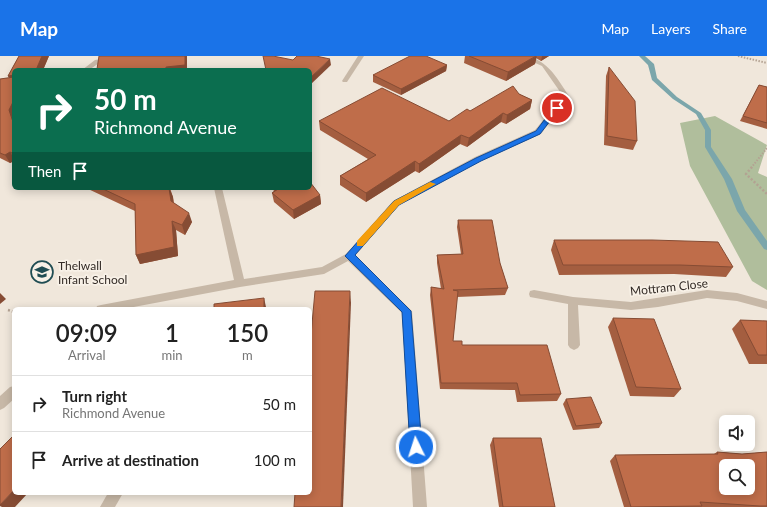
<!DOCTYPE html>
<style>
:root{--surface:#fff;--page:#f6f6f6;--text:#222;--muted:#767676;--line:#e0e0e0;--accent:#1a73e8}
body{margin:0;font-family:Lato,sans-serif;background:var(--page);color:var(--text);height:100vh;display:flex;flex-direction:column;font-size:15px;white-space:nowrap}
*{box-sizing:border-box;margin:0}
p{font-size:13px;color:var(--muted)}
.icon{flex:none;width:22px;height:22px;fill:none;stroke:currentColor;stroke-width:2;stroke-linecap:round;stroke-linejoin:round}
.map{position:relative;flex:1;overflow:hidden}
.drawer{position:absolute;left:12px;top:251px;width:300px;height:188px;display:flex;flex-direction:column;background:var(--surface);border-radius:6px;box-shadow:0 2px 10px #0003}
.drawer>*{flex:none}
.hud{position:absolute;left:12px;top:12px;width:300px;height:122px;border-radius:6px;box-shadow:0 2px 10px #0003;background:#0b6e4f;color:#fff;overflow:hidden}
.controls{position:absolute;left:719px;top:359px;display:grid;gap:8px}
.controls a{display:grid;place-items:center;width:36px;height:36px;border-radius:6px;background:var(--surface);box-shadow:0 2px 10px #0003;font-size:20px}
.pin{position:absolute;display:grid;place-items:center;width:34px;height:34px;color:#fff;margin:-17px;border:2px solid #fff;border-radius:50%;box-shadow:0 1px 4px #0007}
.me{position:absolute;width:44px;margin:-22px;rotate:356deg;stroke-linejoin:round;filter:drop-shadow(0 0 3px #0008)}
.turn{display:flex;align-items:center;gap:14px;height:84px;padding:0 16px;font-size:18px}
.turn .icon{width:52px;height:52px;stroke-width:2.5}
.turn b{display:block;font-size:28px;line-height:34px}
.then{display:flex;align-items:center;height:38px;padding:0 16px;background:#0003;gap:8px;font-size:15px}
.eta{display:flex;justify-content:space-evenly;align-items:center;height:68px;text-align:center}
.eta b{font-size:24px;font-weight:600;line-height:28px}
ul{padding:0;list-style:none}
li{display:flex;align-items:center;gap:12px;height:56px;padding:0 16px;border-top:1px solid var(--line)}
li div{flex:1}
li b{display:block;font-size:15px}
li em{font-style:normal}
header{display:flex;align-items:center;gap:24px;box-sizing:border-box;height:56px;padding:0 20px;background:var(--accent);color:#fff}
header strong{font-size:19px}
nav{display:flex;gap:22px;margin-inline-start:auto;font-size:14px}
.map>svg:first-child{display:block}
.green{fill:#b0be9c}
.lines{fill:none;stroke-linecap:round;stroke-linejoin:round}
.stream{fill:#7ba6ab;fill-rule:evenodd}
.path-far1{stroke:#b3a292;stroke-width:2;stroke-dasharray:1.5 1.5;stroke-linecap:butt}
.path{stroke:#b3a292;stroke-width:2.5;stroke-dasharray:2 2;stroke-linecap:butt}
.service{fill:#c7b8a7;fill-rule:evenodd}
.minor{fill:#c7b8a7;fill-rule:evenodd}
.wall{fill:#a45e40}
.shaded-wall{fill:#864c34}
.building{fill:#bf6d4a;stroke:#864c34;fill-rule:evenodd}
.route{fill:#1a73e8;stroke:#114b97}
.slow{fill:#f59e0b}
.labels{text-anchor:middle;dominant-baseline:central;stroke-width:3.5;stroke-linejoin:round;paint-order:stroke}
.poi-label{font-size:12px;fill:#342c27;stroke:#f8f1e7;text-anchor:start}
.street-label{font-size:12px;fill:#342c27;stroke:#f8f1e7}
</style>
<header>
<strong>Map</strong>
<nav><a>Map</a><a>Layers</a><a>Share</a></nav>
</header>
<div class="map">
<svg width="767" height="451" viewBox="0 0 767 451">
<rect width="100%" height="100%" fill="#f0e7db"/>
<path class="green" d="M715,60L767,89L758,117L767,121V234L752,225L690,110L680,67Z"/>
<g class="lines">
<path class="stream" d="M639,0H645L654,8L657,22L677,41L701,57L711,74V91L732,123L745,154L767,185V194L764,193L737,155L724,123L705,91V74L696,58L673,43L652,24L648,9Z"/>
<g class="path-far1">
<path d="M738,0L767,7"/>
<path d="M751,112L767,92"/>
</g>
<g class="path">
<path d="M752,111L746,118L767,138"/>
<path d="M8,254L14,256"/>
</g>
<path class="service" d="M108,437H123L115,451H100Z"/>
<g class="minor">
<path d="M117,0H132L99,7L89,14H82L95,4Z"/>
<path d="M358,0H364L347,26H343L342,25Z"/>
<path d="M520,0C546,0 556,21 569,40L541,78L481,105L399,149L355,200L412,255L427,451H413L402,257L348,205L324,218L240,231L123,253H96L97,250L101,249L234,224L214,132H222L244,223L322,211L346,198L393,145L475,101L535,74L563,40L542,10Z"/>
<path d="M534,234L573,241L631,246L707,234L737,237L767,245V253L737,245L707,242L658,251L631,254L578,249L580,289L578,292L574,294L570,292L568,289V248L530,241L529,238L530,235Z"/>
<path d="M14,330V343L4,352L0,354V340L10,331Z"/>
</g>
</g>
<g class="wall">
<path d="M19,0H49L43,14H14V105L10,107L0,102V23L10,22L8,20Z"/>
<path d="M465,0H549L541,5L536,2L535,8L506,25L464,7Z"/>
<path d="M447,9L446,15L401,39L373,26V19Z"/>
<path d="M609,11L637,85L633,94L604,89L606,20Z"/>
<path d="M759,29L767,31V73L740,65Z"/>
<path d="M519,38L532,44L530,53L506,68L501,66L467,91L460,88L419,117L415,115L366,146L340,129V120L368,103L320,74L319,65H449L470,55Z"/>
<path d="M86,132H170L173,141L174,147L192,166L185,179L176,174L178,200L140,208L136,199L135,155Z"/>
<path d="M272,132H310L320,139L321,148L294,163L274,146L272,137L274,135Z"/>
<path d="M458,164L500,207L508,232L505,239L457,241L453,285L462,289L561,338L557,345L517,346L515,334L440,333L430,239L431,231L441,233L437,207V199L461,198L457,171Z"/>
<path d="M554,184L733,211L726,221L674,218L559,219L551,194Z"/>
<path d="M613,262L681,333L674,341L630,340L608,271Z"/>
<path d="M740,264L767,265V308H749L732,273Z"/>
<path d="M566,343L602,367L599,372L573,374L563,348Z"/>
<path d="M493,382L555,451H499L490,389Z"/>
<path d="M717,396L742,398L767,396V451H624L610,405L615,399L714,398Z"/>
</g>
<g class="shaded-wall">
<path d="M42,0H49L43,14H36Z"/>
<path d="M185,0H187V14H165L166,11Z"/>
<path d="M537,0L535,8L506,25L508,16Z"/>
<path d="M542,0H549L541,5Z"/>
<path d="M330,3L331,9L310,29V22Z"/>
<path d="M447,9L446,15L401,39V33Z"/>
<path d="M14,19V27H13L8,20Z"/>
<path d="M14,44V69L9,54Z"/>
<path d="M532,44L530,53L506,68L507,59Z"/>
<path d="M503,57L501,66L467,91L469,82Z"/>
<path d="M461,79L460,88L419,117V108Z"/>
<path d="M10,96L14,102V105L10,107L5,99Z"/>
<path d="M415,105V115L366,146V137Z"/>
<path d="M169,132L173,141L174,154L171,145Z"/>
<path d="M320,139L321,148L294,163L293,154Z"/>
<path d="M189,157L192,166L185,179L182,169Z"/>
<path d="M172,165L176,174L178,200L140,208L136,199Z"/>
<path d="M350,235L351,247L343,451H341Z"/>
<path d="M0,237L6,243L0,248Z"/>
<path d="M264,242L266,251V253H264Z"/>
<path d="M14,434V437H28L15,451H2L0,450V449Z"/>
</g>
<g class="building">
<path d="M19,0H42L36,14H14V19L8,20Z"/>
<path d="M99,0H185V9L166,11L165,14H91V13H97Z"/>
<path d="M263,0H273L293,4L297,0H316L330,3L310,22V14H266Z"/>
<path d="M410,0H426L447,9L401,33L373,19Z"/>
<path d="M469,0H536L508,16Z"/>
<path d="M609,11L635,45L637,85L607,80Z"/>
<path d="M14,21V44L9,54L14,69V98L10,96L5,99L0,97V23Z"/>
<path d="M759,29L767,31V67L743,60Z"/>
<path d="M513,30L519,38L532,44L507,59L503,57L469,82L461,79L419,108L415,105L366,137L340,120L376,99L319,65L382,32L449,65L467,53L470,55Z"/>
<path d="M310,126L320,139L293,154L272,137L278,133L277,132H310Z"/>
<path d="M101,132H169L171,145L189,157L182,169L172,165L174,191L136,199L135,148Z"/>
<path d="M458,164H492L500,207L508,232L453,234L458,235L453,285H462V289H547L561,338L520,339L517,327H441L431,231L444,233L437,199L463,198Z"/>
<path d="M554,184H652L718,186L733,211L680,209H563Z"/>
<path d="M315,235H350L341,451H294L295,437H310V290Z"/>
<path d="M264,242V253H214V248Z"/>
<path d="M613,262L654,263L681,333L636,331Z"/>
<path d="M740,264L767,265V299H758Z"/>
<path d="M591,341L602,367L576,370L566,343Z"/>
<path d="M14,379V434L0,449V393Z"/>
<path d="M493,382H541L555,451H503Z"/>
<path d="M717,396L742,398L767,396V450H760L700,446L702,450L631,451L615,399L718,398ZM726,410H748V432H726Z"/>
</g>
<path class="route" d="M554,51L560,52L540,78L481,105L399,149L355,199L411,255L422,391L420,395L416,396L412,395L410,391L402,256L345,200L394,145L476,102L536,75Z"/>
<path class="slow" d="M430,126L436,128L399,149L363,190H357V185L394,145Z"/>
<defs>
<g id="school-ring" transform="scale(1.15)"><circle r="9.5" fill="#f8f1e7" stroke="#204d53" stroke-width="1.5"/><path d="M0-5L7-2L0 1L-7-2ZM-4 1L0 2.5L4 1V4Q0 6-4 4Z" fill="#204d53"/></g>
</defs>
<g fill-rule="evenodd">
<use href="#school-ring" x="42" y="216"/>
</g>
<g class="labels">
<g class="poi-label">
<text x="58" y="209">Thelwall<tspan x="58" dy="14">Infant School</tspan></text>
</g>
<g class="street-label">
<text transform="translate(669 231) rotate(-6)">Mottram Close</text>
</g>
</g>
</svg>
<div class="controls">
<a><svg class="icon" aria-label="sound" viewBox="0 0 24 24"><path d="M4 9h4l5-4v14l-5-4H4zM17 9q2 3 0 6"/></svg></a>
<a><svg class="icon" aria-label="search" viewBox="0 0 24 24"><circle cx="10" cy="10" r="6"/><path d="M15 15l6 6"/></svg></a>
</div>
<div class="pin" style="left:557px;top:52px;background:#d93025"><svg class="icon" aria-label="arrive" viewBox="0 0 24 24"><path d="M6 21V4h12l-3 4 3 4H6"/></svg></div>
<svg class="me" style="left:416px;top:391px" viewBox="-20 -20 40 40"><circle r="17" fill="#1a73e8" stroke="#fff" stroke-width="3"/><path d="M0-11L8 9 0 5-8 9z" fill="#fff"/></svg>
<div class="hud">
<div class="turn"><svg class="icon" aria-label="right" viewBox="0 0 24 24"><path d="M7 20v-9h11M14 6l5 5-5 5"/></svg><div><b>50 m</b>Richmond Avenue</div></div>
<div class="then">Then<svg class="icon" aria-label="arrive" viewBox="0 0 24 24"><path d="M6 21V4h12l-3 4 3 4H6"/></svg></div>
</div>
<section class="drawer">
<div class="eta">
<div><b>09:09</b><p>Arrival</p></div>
<div><b>1</b><p>min</p></div>
<div><b>150</b><p>m</p></div>
</div>
<ul>
<li><svg class="icon" aria-label="right" viewBox="0 0 24 24"><path d="M7 20v-9h11M14 6l5 5-5 5"/></svg><div><b>Turn right</b><p>Richmond Avenue</p></div><em>50 m</em></li>
<li><svg class="icon" aria-label="arrive" viewBox="0 0 24 24"><path d="M6 21V4h12l-3 4 3 4H6"/></svg><div><b>Arrive at destination</b></div><em>100 m</em></li>
</ul>
</section>
</div>
